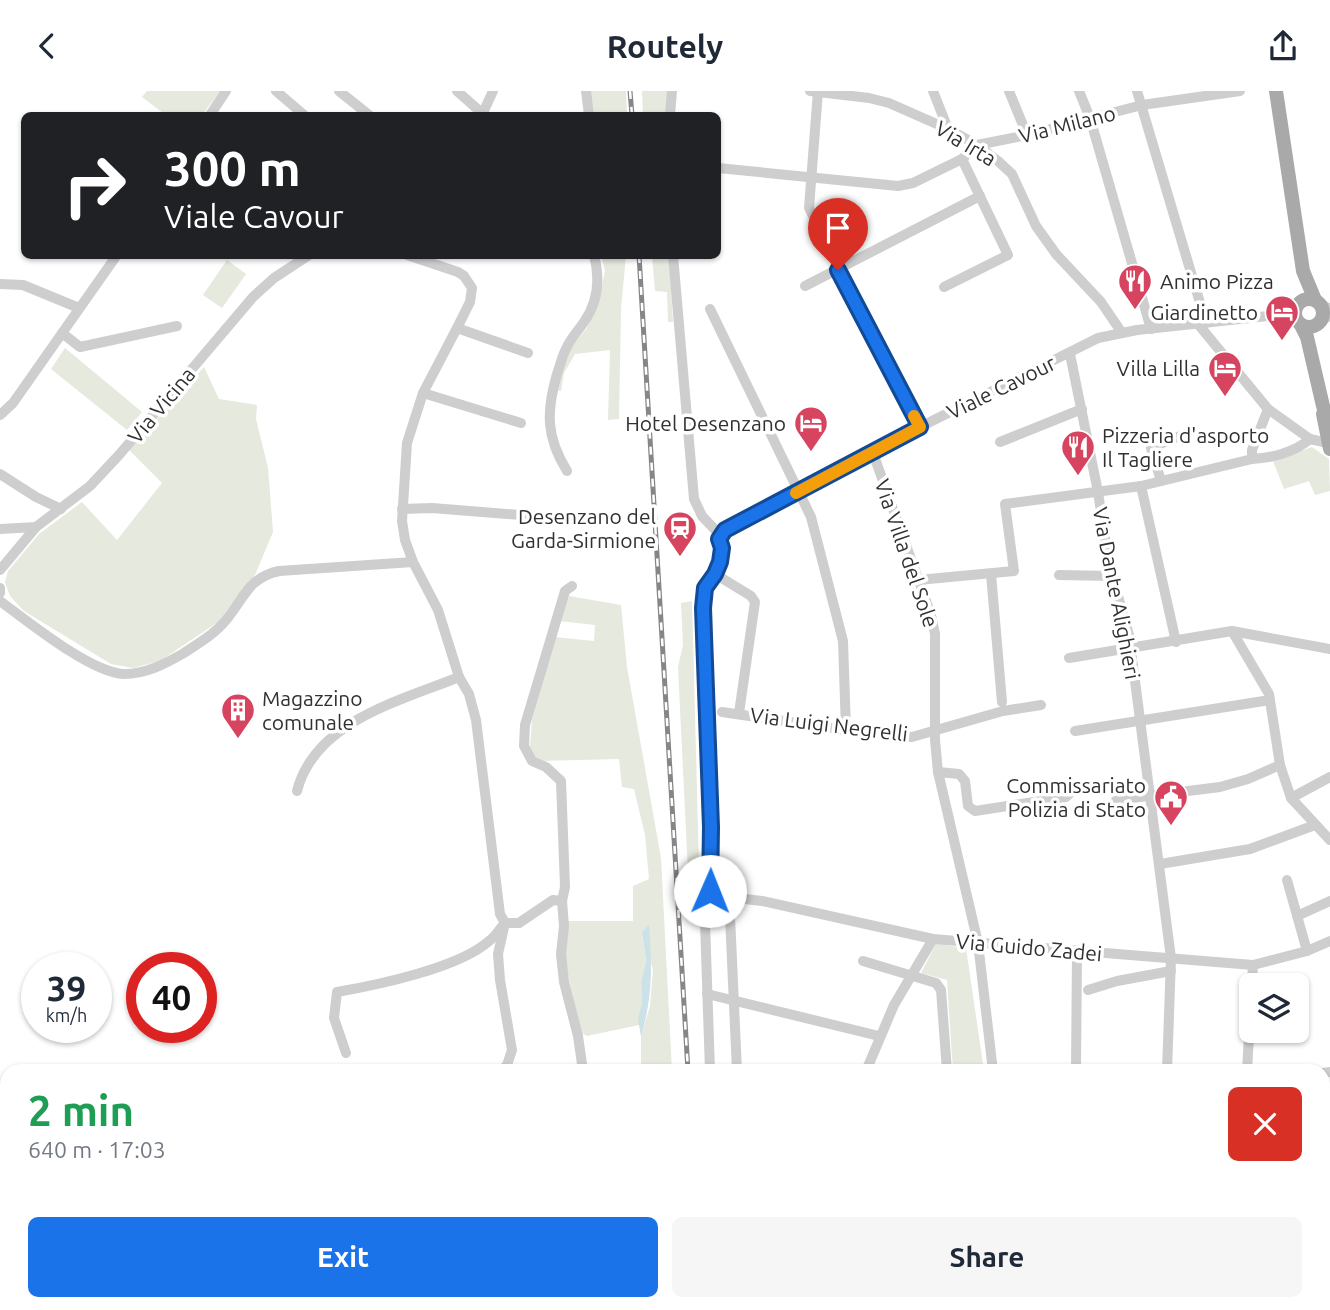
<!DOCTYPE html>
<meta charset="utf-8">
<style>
:root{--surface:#fff;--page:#f6f6f7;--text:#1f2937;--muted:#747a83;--accent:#1a73e8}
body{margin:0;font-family:Ubuntu,sans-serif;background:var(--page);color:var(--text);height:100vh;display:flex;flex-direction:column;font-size:26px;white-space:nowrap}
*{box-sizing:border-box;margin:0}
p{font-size:23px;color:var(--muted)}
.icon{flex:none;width:38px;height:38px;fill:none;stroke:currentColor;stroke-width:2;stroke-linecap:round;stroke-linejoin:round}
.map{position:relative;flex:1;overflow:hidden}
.drawer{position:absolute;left:0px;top:973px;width:1330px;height:247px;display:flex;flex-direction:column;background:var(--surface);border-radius:21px 21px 0 0;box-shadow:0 2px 5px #0004}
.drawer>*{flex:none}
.top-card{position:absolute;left:21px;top:21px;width:700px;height:147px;border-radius:10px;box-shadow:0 2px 5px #0004;background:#202124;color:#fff;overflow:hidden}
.controls{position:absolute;left:1239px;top:882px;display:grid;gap:14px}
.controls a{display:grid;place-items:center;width:70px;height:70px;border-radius:10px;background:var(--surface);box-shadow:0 2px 5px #0004;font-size:35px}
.speed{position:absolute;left:21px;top:861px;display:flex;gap:14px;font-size:35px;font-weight:700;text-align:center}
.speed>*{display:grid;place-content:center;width:91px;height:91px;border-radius:50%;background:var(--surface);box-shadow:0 2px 5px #0004;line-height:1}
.speed small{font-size:18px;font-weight:400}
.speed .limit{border:10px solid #d22;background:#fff;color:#111}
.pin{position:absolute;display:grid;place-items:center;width:60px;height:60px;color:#fff;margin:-72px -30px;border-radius:50% 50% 50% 0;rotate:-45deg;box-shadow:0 0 7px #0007}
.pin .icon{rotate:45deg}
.me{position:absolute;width:77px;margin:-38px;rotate:1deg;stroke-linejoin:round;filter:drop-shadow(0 0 5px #0008)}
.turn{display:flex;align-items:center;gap:24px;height:147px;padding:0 28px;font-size:32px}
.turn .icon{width:91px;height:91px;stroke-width:2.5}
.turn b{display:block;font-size:49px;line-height:60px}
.round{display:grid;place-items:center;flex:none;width:74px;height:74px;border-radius:10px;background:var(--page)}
.overview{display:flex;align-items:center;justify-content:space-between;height:119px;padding:0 28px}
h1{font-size:42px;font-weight:700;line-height:52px;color:#1e9e55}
.action{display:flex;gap:14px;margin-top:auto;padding:14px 28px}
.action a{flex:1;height:80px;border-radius:10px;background:var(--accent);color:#fff;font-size:28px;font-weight:700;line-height:80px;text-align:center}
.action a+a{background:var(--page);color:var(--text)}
header{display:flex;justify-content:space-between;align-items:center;height:91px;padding:0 28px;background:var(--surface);font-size:32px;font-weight:700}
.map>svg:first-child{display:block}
.green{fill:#e5e9de}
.water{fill:#cce1e8}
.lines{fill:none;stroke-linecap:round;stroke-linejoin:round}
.minor{stroke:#cecece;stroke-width:10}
.major{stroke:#a9a9a9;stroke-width:14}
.rail-casing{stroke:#868686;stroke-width:5}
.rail{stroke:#fff;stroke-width:2.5;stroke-dasharray:8;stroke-linecap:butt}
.route-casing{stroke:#114b97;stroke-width:18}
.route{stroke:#1a73e8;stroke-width:12}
.slow{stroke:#f59e0b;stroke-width:12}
.labels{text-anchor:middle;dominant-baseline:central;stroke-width:7;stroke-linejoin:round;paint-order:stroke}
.street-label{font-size:21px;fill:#313131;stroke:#fff}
.poi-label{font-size:21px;fill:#313131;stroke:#fff;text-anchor:end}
</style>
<header><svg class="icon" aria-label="back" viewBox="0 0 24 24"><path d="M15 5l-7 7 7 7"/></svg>Routely<svg class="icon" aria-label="share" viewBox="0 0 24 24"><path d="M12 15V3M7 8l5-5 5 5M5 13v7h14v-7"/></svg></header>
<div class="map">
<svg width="1330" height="1219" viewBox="0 0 1330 1219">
<rect width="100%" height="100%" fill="#fff"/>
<g class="green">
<path d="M147,0H220L202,24H166L142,6Z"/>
<path d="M590,0H626L627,24H594Z"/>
<path d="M642,0H668L666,24H643Z"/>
<path d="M601,165H626L621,217L619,328L608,329L610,259L575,263L564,282L561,300L556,299L571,256L587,237L599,209L605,180Z"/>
<path d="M652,165H669L673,231H668L667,201L655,200Z"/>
<path d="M227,169L246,183L222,217L203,204Z"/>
<path d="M65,257L142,321L127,339L51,278Z"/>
<path d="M204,276L219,308L257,314L256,328L268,377L273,441L255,484L218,531L160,570L133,577L111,573L24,520L10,505L5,491L8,480L39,443L82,411L117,449L162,392L129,359Z"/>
<path d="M1312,356L1329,368L1330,400L1315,404L1309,390L1284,398L1273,370Z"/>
<path d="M569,505L621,514L627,576L661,767L672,980H641V946L650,915L653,879L642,842L646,870L641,891L642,912L639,934L587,945L580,941L564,865L567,830H633V795L649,788L645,744L634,698L622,696L619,668L537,670L530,656L532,629L555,546L594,550L595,534L559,530Z"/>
<path d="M692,510L700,815L690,822L678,576L683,554L681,512Z"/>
<path d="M936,853L966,857L984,980H953L947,889L921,882Z"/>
</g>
<path class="water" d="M649,834C652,877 653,904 641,946L638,928L642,912L641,891L646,870L642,841Z"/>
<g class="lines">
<g class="minor">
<path d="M276,0L304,24"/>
<path d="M339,0L369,24"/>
<path d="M457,0L483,23"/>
<path d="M586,0L589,24"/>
<path d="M810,0L869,7L889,12L948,38L977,54L998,70L1012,83L1036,135L1056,163L1101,211L1122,242"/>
<path d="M818,0L809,117L920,336"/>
<path d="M933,0L948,38"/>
<path d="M1009,0L1027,44"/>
<path d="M1079,0L1090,27L1151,238"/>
<path d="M1137,0L1206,232"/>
<path d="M210,24L226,0"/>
<path d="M482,24L493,0"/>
<path d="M670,24L672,0"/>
<path d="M718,77L898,95L913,92L962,68L977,54L1027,44L1142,14L1240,0"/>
<path d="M407,164L458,181L464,185L472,197L470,211L457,237L423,302L407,352L402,430L405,449L413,471L438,519L459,586L469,603L476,629L500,823L505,832L498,863L500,889L512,959L507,974L501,980"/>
<path d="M673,164L694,408L702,425L721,445"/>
<path d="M0,193L23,194L79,217"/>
<path d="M805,195L980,105"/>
<path d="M944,196L1008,164L962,68"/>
<path d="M1319,212L1330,218"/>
<path d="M710,218L811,426L843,550L846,639"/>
<path d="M1276,223L1296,216"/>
<path d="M1322,230L1330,224"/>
<path d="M1198,233L1268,318L1310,348L1328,352"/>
<path d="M457,237L528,262"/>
<path d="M62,242L80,256L177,235"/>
<path d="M1070,263L1098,401L1109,473L1129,544L1171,867L1167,980"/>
<path d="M423,302L521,332"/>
<path d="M0,324L13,312L117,164"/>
<path d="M1000,351L1082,318"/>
<path d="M873,362L931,524L935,543V649L938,681L978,852L993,980"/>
<path d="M1252,368V359L1268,318"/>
<path d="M567,380C546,346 546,321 557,283C560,275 562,265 566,258C570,248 578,240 584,231C598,211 600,187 594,164"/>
<path d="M0,383L36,406L61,418"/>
<path d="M1161,390L1151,357L1192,340"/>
<path d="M1141,395L1176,551"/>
<path d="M402,418L432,417L569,428"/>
<path d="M0,438L36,436L90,395L119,364L253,206L274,187L309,164"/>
<path d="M0,479L36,436"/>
<path d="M715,483L751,505L755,511L739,622"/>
<path d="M991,483L1002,611"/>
<path d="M1059,484L1113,485"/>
<path d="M918,489L1014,480L1005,413L1141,395L1252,368C1272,367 1295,361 1310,348"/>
<path d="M0,497V502"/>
<path d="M0,510C27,530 91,582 124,583C146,583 165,573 184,562C199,552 215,543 226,529C245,506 248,487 279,480L413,471"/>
<path d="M1232,540L1269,603L1280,674L1291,707L1330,749"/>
<path d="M1069,567L1232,540L1330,558"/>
<path d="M722,621L846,639L912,646L1003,620L1041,614"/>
<path d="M1075,640L1270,609"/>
<path d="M938,681L959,683L965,690L968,715L975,720L1066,706L1070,702L1071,696"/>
<path d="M297,700C315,630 400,610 459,586"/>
<path d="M1291,707L1330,686"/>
<path d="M1116,709L1220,696L1248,688L1280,674"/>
<path d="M1160,773L1250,758L1315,734"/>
<path d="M1287,789L1307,860"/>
<circle cx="716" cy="810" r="12"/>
<path d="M710,800L711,736L703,505C707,482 728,477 719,448L723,442L920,336L1098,247L1137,239L1268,225L1296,228"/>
<path d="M727,806L762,810L933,848L1253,874L1307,860L1330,850"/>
<path d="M562,810L565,796L561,690L546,676L532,670L524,655L525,634L565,500L572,495"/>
<path d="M707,816L705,831L710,980"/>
<path d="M725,817L730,825L737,980"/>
<path d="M1297,825L1330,810"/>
<path d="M505,832H519L553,809L562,810L564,835L561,863L564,891L578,945L583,980"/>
<path d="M863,870L936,892L941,899L947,980"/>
<path d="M1088,899L1117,890L1171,880"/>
<path d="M707,903L879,945"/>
<path d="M346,962L334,927L337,901C377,894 459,877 489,850C495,846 499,839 503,834"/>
<path d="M866,980L894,914L933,848"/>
<path d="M1076,980L1077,859"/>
<path d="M1247,980L1253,874"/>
<path d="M1323,982L1330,981"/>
<path d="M1323,1020L1330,1021"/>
<path d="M1330,1127L1328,1144L1330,1162"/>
<path d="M724,1213V1219"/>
<path d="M819,1213V1219"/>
<path d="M577,1219V1213"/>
<path d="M992,1219V1213"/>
<path d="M1160,1219V1213"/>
</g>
<g class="major">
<path d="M1276,0L1303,180L1315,209"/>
<circle cx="1309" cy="222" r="14"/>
<path d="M1301,234L1307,246L1323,315L1330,333"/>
<path d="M1323,323L1330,358"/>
</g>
<g class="rail-casing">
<g id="rail">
<path d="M630,0L632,24"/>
<path d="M639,164L688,980"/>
<path d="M704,1213V1219"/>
</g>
</g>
<use href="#rail" class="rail"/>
</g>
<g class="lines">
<g class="route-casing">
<path id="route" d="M710,800L711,736L703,517L705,497L715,483L720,471L722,457L719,448L725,439L920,336L838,179"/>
</g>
<use href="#route" class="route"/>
<path class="slow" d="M796,402L920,336L914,325"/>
</g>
<defs>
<g id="restaurant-pin" transform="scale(1.75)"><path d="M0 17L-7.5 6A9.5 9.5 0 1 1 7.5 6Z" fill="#d74460" stroke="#fff"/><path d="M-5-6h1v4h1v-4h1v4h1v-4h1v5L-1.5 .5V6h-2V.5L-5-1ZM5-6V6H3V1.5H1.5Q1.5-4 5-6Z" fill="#fff"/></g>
<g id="hotel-pin" transform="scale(1.75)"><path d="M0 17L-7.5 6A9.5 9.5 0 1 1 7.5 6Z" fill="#d74460" stroke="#fff"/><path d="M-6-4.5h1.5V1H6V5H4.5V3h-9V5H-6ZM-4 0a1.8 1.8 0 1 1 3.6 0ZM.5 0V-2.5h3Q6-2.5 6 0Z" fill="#fff"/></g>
<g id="station-pin" transform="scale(1.75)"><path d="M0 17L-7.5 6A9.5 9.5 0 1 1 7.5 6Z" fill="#d74460" stroke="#fff"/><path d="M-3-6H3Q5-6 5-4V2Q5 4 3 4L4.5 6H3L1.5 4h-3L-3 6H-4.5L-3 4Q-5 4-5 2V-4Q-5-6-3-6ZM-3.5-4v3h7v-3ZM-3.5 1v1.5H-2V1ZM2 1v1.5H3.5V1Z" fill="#fff"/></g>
<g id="building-pin" transform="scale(1.75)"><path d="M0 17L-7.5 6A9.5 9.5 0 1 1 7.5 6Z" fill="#d74460" stroke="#fff"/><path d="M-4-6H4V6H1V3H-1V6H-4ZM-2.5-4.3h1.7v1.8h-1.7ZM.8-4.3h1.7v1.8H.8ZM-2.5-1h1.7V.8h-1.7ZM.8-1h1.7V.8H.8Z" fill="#fff"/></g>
<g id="civic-pin" transform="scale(1.75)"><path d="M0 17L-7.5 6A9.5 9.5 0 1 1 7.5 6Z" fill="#d74460" stroke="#fff"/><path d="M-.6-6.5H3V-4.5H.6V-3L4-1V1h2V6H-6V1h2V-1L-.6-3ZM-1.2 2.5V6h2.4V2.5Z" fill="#fff"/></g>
</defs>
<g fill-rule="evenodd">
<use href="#restaurant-pin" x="1135" y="190"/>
<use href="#hotel-pin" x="1282" y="221"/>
<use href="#hotel-pin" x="1225" y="277"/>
<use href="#hotel-pin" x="811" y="332"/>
<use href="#restaurant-pin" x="1078" y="356"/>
<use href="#station-pin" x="680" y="437"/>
<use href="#building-pin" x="238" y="619"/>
<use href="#civic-pin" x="1171" y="706"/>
</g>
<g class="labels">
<g class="street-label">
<text transform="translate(1067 33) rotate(-14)">Via Milano</text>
<text transform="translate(966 52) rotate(31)">Via Irta</text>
<text transform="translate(1001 296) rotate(-26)">Viale Cavour</text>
<text transform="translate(161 314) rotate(-50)">Via Vicina</text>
<text transform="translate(907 462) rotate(71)">Via Villa del Sole</text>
<text transform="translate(1117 502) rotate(79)">Via Dante Alighieri</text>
<text transform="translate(829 633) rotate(7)">Via Luigi Negrelli</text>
<text transform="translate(1029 856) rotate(5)">Via Guido Zadei</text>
</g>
<g class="poi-label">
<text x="1160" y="190" text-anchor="start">Animo Pizza</text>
<text x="1258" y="221">Giardinetto</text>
<text x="1200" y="277">Villa Lilla</text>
<text x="786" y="332">Hotel Desenzano</text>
<text x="1102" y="344" text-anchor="start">Pizzeria d'asporto<tspan x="1102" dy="24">Il Tagliere</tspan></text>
<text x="656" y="425">Desenzano del<tspan x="656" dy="24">Garda-Sirmione</tspan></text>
<text x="262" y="607" text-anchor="start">Magazzino<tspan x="262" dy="24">comunale</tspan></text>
<text x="1146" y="694">Commissariato<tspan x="1146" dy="24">Polizia di Stato</tspan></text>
</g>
</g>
</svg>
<div class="controls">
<a><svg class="icon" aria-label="layers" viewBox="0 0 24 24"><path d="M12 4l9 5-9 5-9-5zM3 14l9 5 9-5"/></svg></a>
</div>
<div class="speed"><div>39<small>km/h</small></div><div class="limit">40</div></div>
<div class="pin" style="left:838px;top:179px;background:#d93025"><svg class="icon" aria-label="arrive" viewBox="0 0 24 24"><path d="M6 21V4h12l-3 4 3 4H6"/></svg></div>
<svg class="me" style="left:710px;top:800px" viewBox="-20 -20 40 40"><circle r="19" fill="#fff"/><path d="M0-13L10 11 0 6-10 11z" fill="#1a73e8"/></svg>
<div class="top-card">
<div class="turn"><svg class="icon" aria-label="right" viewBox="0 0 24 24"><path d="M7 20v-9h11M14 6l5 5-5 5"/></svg><div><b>300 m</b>Viale Cavour</div></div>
</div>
<section class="drawer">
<div class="overview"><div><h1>2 min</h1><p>640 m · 17:03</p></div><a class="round" style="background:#d93025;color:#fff"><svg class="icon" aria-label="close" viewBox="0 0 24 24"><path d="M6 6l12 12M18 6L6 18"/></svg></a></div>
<div class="action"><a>Exit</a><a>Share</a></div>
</section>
</div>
